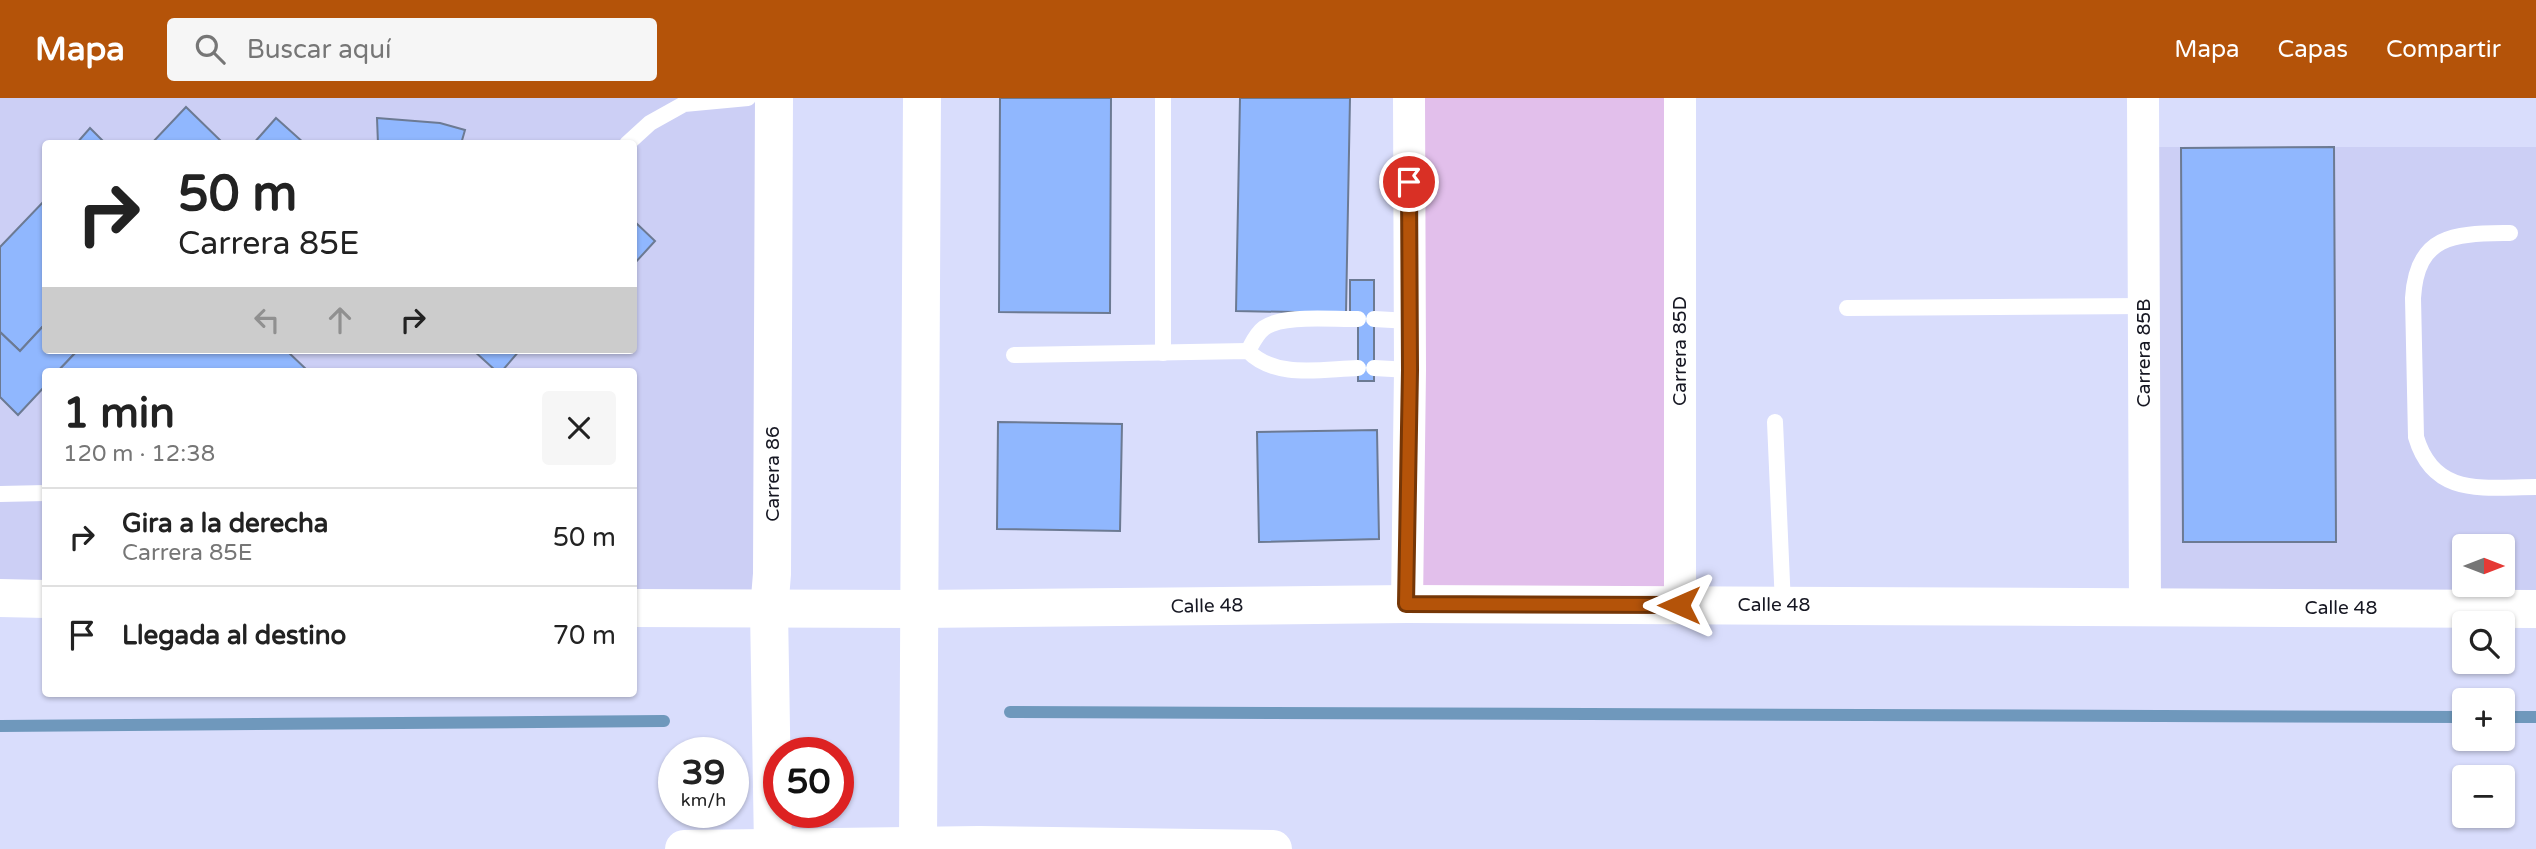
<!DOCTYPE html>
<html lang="es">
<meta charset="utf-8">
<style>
:root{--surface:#fff;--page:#f6f6f6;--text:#222;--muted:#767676;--line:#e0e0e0;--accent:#b45309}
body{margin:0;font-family:"Varela Round",sans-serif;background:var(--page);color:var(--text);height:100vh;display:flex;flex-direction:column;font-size:26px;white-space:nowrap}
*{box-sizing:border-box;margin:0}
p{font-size:23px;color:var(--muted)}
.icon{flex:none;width:38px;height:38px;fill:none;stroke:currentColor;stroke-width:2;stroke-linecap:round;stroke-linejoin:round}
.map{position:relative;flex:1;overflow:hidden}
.sheet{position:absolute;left:42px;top:270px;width:595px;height:329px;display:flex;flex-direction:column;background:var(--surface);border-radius:7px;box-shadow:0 2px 5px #0004}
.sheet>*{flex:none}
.hud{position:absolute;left:42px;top:42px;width:595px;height:214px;border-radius:7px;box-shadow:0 2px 5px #0004;background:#fff;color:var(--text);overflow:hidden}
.needle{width:46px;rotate:90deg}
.controls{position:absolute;left:2452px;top:436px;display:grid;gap:14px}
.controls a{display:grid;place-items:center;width:63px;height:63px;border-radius:7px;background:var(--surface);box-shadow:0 2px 5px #0004;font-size:35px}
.speed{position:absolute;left:658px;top:639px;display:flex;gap:14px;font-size:35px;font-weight:700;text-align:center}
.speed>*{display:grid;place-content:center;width:91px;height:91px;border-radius:50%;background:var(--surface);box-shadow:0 2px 5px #0004;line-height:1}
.speed small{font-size:18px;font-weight:400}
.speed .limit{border:10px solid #d22;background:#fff;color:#111}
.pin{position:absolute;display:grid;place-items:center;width:60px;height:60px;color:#fff;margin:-30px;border:4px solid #fff;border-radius:50%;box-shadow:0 2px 7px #0007}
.me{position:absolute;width:77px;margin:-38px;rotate:270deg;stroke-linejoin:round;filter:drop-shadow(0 0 5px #0008)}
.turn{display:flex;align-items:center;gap:24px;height:147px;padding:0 21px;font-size:32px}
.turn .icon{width:91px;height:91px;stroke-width:2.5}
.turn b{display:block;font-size:49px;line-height:60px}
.lanes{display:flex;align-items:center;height:66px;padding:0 21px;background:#0003;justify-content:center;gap:35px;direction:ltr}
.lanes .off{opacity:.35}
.round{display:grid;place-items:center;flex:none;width:74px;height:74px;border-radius:7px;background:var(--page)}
.summary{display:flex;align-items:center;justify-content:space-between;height:119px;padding:0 21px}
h1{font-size:42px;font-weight:800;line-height:52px}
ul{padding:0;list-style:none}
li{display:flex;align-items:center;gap:21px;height:98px;padding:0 21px;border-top:2px solid var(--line)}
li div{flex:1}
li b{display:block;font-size:26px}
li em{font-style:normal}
header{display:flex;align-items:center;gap:42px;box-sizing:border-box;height:98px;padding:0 35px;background:var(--accent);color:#fff}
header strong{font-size:33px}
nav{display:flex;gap:38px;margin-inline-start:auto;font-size:24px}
.search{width:490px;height:63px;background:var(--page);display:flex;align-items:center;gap:18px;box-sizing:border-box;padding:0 24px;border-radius:7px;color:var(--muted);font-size:26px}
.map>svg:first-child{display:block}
.built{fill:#cccff5;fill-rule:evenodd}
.green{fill:#e2bfeb}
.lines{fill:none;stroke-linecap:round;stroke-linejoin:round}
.stream{stroke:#6f98bc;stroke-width:12}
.building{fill:#90b7fe;stroke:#6c7a93;stroke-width:2}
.service{stroke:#fff;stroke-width:16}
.minor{stroke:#fff;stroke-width:32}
.tertiary{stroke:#fff;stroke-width:38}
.secondary{stroke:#fff;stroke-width:38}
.route-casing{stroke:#753606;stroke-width:18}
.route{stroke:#b45309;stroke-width:12}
.labels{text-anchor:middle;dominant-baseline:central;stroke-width:5;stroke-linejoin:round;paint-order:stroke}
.street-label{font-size:19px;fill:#161722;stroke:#fff}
</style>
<header>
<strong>Mapa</strong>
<div class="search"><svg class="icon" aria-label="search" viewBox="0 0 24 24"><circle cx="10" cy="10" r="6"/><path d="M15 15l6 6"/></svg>Buscar aquí</div>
<nav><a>Mapa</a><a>Capas</a><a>Compartir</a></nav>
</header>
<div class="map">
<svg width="2536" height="751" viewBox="0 0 2536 751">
<rect width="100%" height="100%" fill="#d9ddfc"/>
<g class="built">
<path d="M0,0H774L769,512L634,510V273H46L45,501L0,500ZM46,46H634V252H46Z"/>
<path d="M2143,49H2536V511L2145,509ZM2464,448H2502V486H2464Z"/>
</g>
<path class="green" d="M1409,0H1680V507L1407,506Z"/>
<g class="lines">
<g class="stream">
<path d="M1010,614L2464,619"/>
<path d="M2502,619H2536"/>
<path d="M0,628L664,623"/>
</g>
</g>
<g class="building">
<path d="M1000,0H1111L1110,215L999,214Z"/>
<path d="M1240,0H1350L1346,215L1236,213Z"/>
<path d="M186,9L224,46H151Z"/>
<path d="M276,20L305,46H253Z"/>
<path d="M377,20L440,25L465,32L461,46H378Z"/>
<path d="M90,30L106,46H76Z"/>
<path d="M2334,49L2336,444H2183L2181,50Z"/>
<path d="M46,101V225L20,253L0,234V149Z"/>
<path d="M634,123L655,143L634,166Z"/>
<path d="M1350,182H1374V283H1358V217H1350Z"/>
<path d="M46,225V252H78L58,273H46V287L18,317L0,299V234L20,253Z"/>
<path d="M78,252H286L308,273H58Z"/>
<path d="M473,252H520L502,273H496Z"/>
<path d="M998,324L1122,326L1120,433L997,431Z"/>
<path d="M1377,332L1379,441L1259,444L1257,334Z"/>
</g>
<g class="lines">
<g class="service">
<path d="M1163,0V255"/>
<path d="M627,46L650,25L684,6L748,0"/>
<path d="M2510,135C2457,136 2417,134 2413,200L2416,339C2434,400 2484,389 2536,389"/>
<path d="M1847,210L2144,208"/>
<path d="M1374,221L1410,223"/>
<path d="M1248,253C1252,246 1256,236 1264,230C1283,216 1334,222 1358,221"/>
<path d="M1014,257L1248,253C1275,281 1321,271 1358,270"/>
<path d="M1374,270L1410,272"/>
<path d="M1775,324L1783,507"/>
<path d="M0,396L46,395"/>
</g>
<g class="minor">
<path d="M2143,0L2145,509"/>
<path d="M1407,506L1410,272L1409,0"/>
<path d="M1680,507V0"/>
</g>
<g class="tertiary">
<path d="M918,747L922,0"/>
<path d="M773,749L769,512L772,476L774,0"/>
</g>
<g class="secondary">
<path d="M0,500L46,501"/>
<path d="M634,510L919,511L1407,506L2536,511"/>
<path d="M684,751L979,747L1273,751"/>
</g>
</g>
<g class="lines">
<g class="route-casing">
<path id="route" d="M1409,84L1410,272L1406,506L1679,507"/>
</g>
<use href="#route" class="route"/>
</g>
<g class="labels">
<g class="street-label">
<text transform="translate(1680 253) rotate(-90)">Carrera 85D</text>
<text transform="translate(2144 255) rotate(-90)">Carrera 85B</text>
<text transform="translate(773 376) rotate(-90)">Carrera 86</text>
<text x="1774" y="507">Calle 48</text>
<text transform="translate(1207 508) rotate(-1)">Calle 48</text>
<text x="2341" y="510">Calle 48</text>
</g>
</g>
</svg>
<div class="controls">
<a><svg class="needle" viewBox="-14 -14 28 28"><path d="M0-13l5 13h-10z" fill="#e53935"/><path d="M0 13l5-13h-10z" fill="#767676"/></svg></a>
<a><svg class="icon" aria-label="search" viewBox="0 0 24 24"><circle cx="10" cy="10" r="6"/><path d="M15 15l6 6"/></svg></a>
<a>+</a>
<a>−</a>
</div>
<div class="speed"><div>39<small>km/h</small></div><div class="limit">50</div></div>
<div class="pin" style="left:1409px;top:84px;background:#d93025"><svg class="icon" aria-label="arrive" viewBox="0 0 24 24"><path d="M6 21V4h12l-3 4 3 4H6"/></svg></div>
<svg class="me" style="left:1679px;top:507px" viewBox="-20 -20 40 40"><path d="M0-17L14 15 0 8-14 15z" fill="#b45309" stroke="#fff" stroke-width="4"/></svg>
<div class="hud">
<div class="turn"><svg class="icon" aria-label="right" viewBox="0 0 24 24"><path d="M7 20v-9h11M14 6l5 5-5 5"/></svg><div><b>50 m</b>Carrera 85E</div></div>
<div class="lanes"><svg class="icon off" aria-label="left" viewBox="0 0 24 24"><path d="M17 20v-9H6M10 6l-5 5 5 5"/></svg><svg class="icon off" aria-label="ahead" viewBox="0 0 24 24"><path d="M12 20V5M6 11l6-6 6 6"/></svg><svg class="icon" aria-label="right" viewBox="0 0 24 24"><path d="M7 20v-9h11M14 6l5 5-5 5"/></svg></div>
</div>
<section class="sheet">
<div class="summary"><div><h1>1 min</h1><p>120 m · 12:38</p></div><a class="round"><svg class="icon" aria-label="close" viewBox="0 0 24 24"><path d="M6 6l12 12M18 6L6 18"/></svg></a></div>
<ul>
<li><svg class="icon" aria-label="right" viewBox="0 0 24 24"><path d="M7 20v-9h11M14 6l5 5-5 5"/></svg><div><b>Gira a la derecha</b><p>Carrera 85E</p></div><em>50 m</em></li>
<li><svg class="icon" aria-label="arrive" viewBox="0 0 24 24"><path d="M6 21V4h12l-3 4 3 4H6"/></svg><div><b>Llegada al destino</b></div><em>70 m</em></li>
</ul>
</section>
</div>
